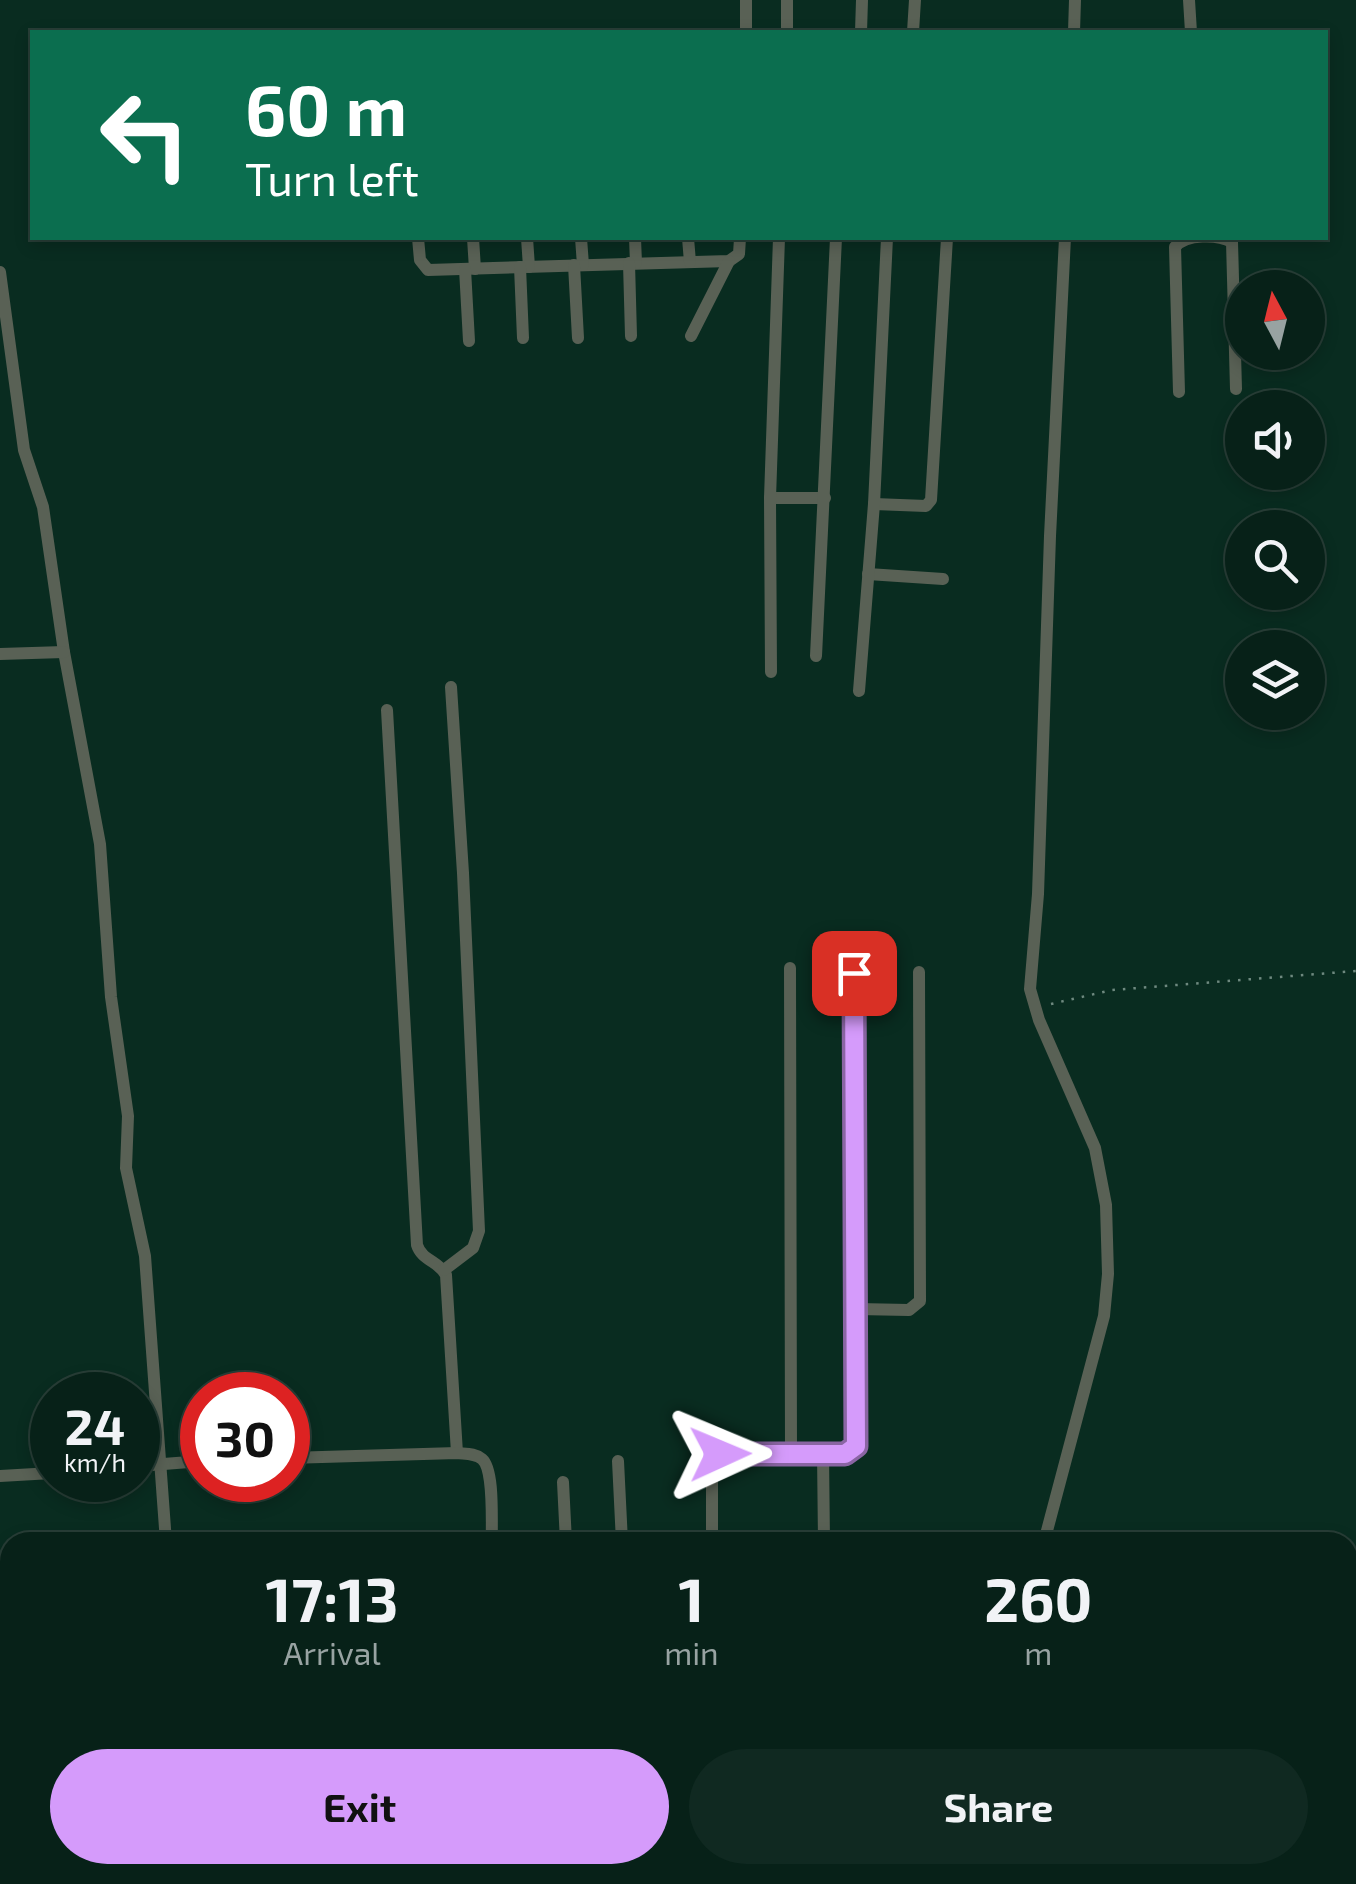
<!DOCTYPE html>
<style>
:root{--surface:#072118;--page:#102921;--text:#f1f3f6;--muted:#98a3a2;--line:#283e37;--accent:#d59bfb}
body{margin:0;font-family:"Exo 2",sans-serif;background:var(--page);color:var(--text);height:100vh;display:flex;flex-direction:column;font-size:38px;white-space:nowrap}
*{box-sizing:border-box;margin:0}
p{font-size:32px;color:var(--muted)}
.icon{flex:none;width:55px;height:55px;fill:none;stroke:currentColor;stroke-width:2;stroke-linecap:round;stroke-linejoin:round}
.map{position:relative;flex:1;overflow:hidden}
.side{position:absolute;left:0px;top:1532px;width:1358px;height:352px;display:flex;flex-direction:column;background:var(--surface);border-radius:30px 30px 0 0;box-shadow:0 5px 15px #0003,0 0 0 2px var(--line)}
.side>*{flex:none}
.hud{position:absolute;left:30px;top:30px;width:1298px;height:210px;border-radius:0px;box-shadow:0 5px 15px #0003,0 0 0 2px var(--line);background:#0b6e4f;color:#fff;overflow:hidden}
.needle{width:65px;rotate:353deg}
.buttons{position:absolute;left:1225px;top:270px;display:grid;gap:20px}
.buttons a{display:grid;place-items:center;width:100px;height:100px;border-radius:50%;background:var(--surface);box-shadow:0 5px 15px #0003,0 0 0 2px var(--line);font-size:50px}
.speed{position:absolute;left:30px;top:1372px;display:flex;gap:20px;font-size:50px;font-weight:700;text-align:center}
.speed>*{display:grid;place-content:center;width:130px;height:130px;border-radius:50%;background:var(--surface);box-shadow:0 5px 15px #0003,0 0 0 2px var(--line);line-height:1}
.speed small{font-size:25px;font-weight:400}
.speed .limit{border:15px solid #d22;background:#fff;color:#111}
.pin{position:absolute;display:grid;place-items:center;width:85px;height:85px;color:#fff;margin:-42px;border-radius:20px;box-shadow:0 5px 15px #0006}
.me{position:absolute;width:110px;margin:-55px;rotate:89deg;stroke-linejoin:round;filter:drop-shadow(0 0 8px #0008)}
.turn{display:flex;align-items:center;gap:35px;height:210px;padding:0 50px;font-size:45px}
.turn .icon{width:130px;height:130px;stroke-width:2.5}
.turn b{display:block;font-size:70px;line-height:85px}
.eta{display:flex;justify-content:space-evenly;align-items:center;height:170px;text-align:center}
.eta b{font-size:60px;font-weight:700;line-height:70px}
.button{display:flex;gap:20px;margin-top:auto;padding:20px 50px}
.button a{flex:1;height:115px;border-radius:60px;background:var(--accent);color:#111;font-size:40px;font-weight:700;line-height:115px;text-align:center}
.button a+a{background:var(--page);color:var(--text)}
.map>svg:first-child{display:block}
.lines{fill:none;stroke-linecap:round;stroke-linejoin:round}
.path{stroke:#6e897f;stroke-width:2.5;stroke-dasharray:2.5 8;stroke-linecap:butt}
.street{stroke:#596155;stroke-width:12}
.route-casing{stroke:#8a65a3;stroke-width:25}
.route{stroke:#d59bfb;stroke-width:18}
</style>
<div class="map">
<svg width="1356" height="1884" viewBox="0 0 1356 1884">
<rect width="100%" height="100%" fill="#092c20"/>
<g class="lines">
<path class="path" d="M1051,1004L1112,990L1356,971"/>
<g class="street">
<path d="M1189,0L1191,32"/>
<path d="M746,32V0"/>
<path d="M787,32V0"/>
<path d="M861,32L862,0"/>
<path d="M913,32L915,0"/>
<path d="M1074,32L1075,0"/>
<path d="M418,238L420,260L428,270L729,261L739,254L740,238"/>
<path d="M473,238L475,269"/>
<path d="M527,238L529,267"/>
<path d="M581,238L583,265"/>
<path d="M635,238L636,263"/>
<path d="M688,238L690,262"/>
<path d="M629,263L631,336"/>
<path d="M574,265L578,338"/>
<path d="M520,267L523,338"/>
<path d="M465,269L469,341"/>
<path d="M0,272L24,450L43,507L64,652L100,844L111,997L128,1116L126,1168L145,1256L166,1542"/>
<path d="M691,336L729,261"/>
<path d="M1179,392L1175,247C1186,234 1217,234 1232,242L1236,389"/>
<path d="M770,498H825"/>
<path d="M874,504L926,506L931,500L947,238"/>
<path d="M868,574L943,579"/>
<path d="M0,654L64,652"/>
<path d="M816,656L836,238"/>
<path d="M771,672L770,498L779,238"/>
<path d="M859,691L874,504L887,238"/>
<path d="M387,710L417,1245C422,1261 439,1261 446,1275L457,1453"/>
<path d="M790,968L791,1453"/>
<path d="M444,1270L473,1248L479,1231L463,873L451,687"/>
<path d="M857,1309L909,1310L920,1301L919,972"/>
<path d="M823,1453L824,1542"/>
<path d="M288,1458L457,1453C465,1454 475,1453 482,1459C495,1470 491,1525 492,1542"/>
<path d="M618,1461L622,1542"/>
<path d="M138,1466L202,1461"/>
<path d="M0,1476L52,1473"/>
<path d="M563,1482L566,1542"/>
<path d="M712,1542V1462L727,1452L845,1453L856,1447L855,973"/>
<path d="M1044,1542L1104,1316L1108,1274L1106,1205L1095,1148L1039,1020L1030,989L1038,894L1050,536L1065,238"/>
<path d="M0,1594H10"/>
<path d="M0,1662H10"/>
<path d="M1348,1728L1354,1578"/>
<path d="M0,1794H10"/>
<path d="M197,1875L198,1884"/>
<path d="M431,1875L432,1884"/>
<path d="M1307,1875V1884"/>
<path d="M710,1884V1875"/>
<path d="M951,1884L953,1875"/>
</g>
</g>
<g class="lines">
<g class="route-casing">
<path id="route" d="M720,1454H845L856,1446L854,973"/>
</g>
<use href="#route" class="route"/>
</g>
</svg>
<div class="buttons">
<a><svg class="needle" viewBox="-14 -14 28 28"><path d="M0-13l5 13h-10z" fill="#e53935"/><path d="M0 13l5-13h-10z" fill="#98a3a2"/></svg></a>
<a><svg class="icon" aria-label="sound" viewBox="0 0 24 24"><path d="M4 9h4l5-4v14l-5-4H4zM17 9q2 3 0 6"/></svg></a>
<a><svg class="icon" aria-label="search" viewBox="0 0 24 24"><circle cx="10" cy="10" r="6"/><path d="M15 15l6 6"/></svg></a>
<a><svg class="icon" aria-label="layers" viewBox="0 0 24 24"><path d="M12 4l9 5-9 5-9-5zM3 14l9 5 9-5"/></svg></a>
</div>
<div class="speed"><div>24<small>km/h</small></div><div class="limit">30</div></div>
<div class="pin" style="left:854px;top:973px;background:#d93025"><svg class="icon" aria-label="arrive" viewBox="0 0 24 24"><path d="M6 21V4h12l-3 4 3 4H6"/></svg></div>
<svg class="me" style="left:720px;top:1454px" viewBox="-20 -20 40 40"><path d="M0-17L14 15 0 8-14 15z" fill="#d59bfb" stroke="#fff" stroke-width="4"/></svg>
<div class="hud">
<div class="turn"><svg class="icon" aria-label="left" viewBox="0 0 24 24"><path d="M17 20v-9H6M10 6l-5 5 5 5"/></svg><div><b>60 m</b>Turn left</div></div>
</div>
<section class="side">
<div class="eta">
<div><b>17:13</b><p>Arrival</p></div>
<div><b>1</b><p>min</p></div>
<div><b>260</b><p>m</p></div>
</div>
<div class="button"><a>Exit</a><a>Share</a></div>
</section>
</div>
